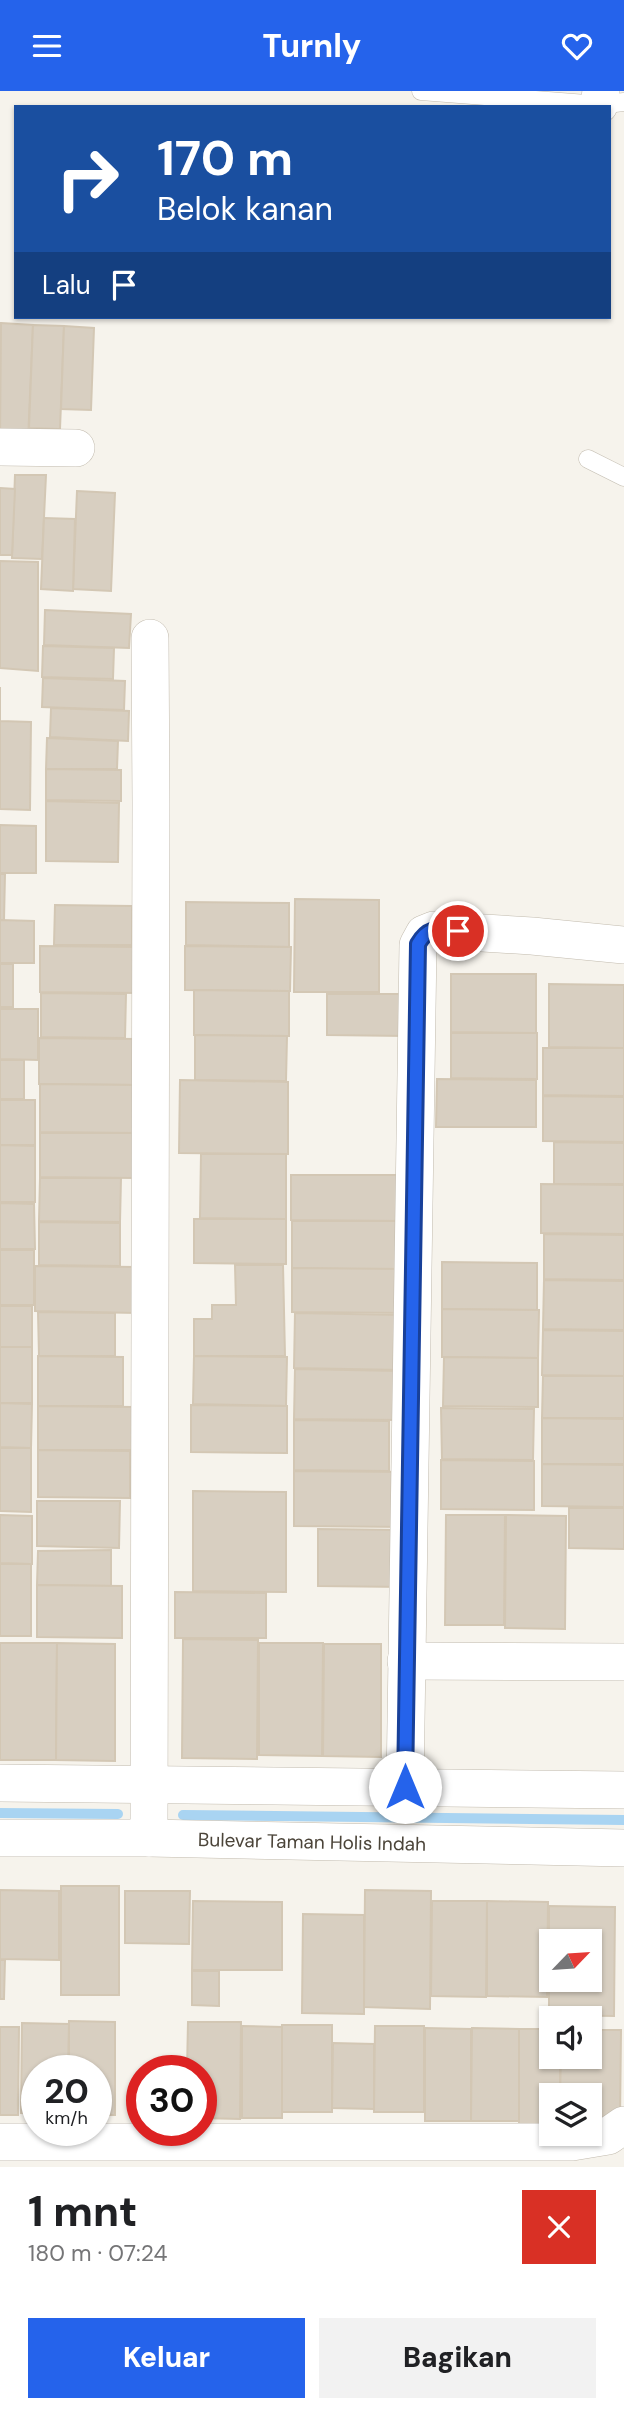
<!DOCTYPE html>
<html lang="id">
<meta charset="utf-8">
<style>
:root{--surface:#fff;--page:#f2f2f2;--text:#202124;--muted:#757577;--accent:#2563eb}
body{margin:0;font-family:"DM Sans",sans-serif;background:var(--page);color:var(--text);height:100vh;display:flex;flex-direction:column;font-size:26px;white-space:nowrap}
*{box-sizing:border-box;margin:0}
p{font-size:23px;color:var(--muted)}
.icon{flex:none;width:38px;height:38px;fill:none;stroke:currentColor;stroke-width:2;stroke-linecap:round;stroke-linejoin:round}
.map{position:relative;height:2076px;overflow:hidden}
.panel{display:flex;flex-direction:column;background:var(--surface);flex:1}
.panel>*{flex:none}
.guide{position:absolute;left:14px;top:14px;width:597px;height:214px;border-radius:0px;box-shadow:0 2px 5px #0004;background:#1a4fa0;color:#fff;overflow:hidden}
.needle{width:46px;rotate:65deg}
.tools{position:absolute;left:539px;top:1838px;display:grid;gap:14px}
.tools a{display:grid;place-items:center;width:63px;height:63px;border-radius:0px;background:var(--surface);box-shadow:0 2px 5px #0004;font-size:35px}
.speed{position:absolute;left:21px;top:1964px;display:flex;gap:14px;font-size:35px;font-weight:700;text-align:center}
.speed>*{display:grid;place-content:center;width:91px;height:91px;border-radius:50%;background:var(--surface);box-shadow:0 2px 5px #0004;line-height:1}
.speed small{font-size:18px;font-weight:400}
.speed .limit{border:10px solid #d22;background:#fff;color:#111}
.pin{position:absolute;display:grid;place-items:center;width:60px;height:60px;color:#fff;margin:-30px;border:4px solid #fff;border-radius:50%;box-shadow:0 2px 7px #0007}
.me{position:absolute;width:77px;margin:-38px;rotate:0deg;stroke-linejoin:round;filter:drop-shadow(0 0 5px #0008)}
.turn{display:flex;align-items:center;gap:24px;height:147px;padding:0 28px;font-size:32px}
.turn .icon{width:91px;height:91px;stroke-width:2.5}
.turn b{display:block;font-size:49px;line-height:60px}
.then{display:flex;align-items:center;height:66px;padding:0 28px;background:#0003;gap:14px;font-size:26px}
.round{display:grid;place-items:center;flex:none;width:74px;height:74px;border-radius:0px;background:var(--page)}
.overview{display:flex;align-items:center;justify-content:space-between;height:119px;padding:0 28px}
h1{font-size:42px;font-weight:800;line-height:52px}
.action{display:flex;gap:14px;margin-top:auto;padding:14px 28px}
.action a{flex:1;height:80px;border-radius:0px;background:var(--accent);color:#fff;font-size:28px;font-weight:800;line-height:80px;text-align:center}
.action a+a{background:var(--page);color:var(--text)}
header{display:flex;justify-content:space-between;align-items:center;height:91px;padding:0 28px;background:var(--accent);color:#fff;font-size:32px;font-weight:800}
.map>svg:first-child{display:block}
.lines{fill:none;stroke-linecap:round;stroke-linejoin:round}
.stream{stroke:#a9d4f2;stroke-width:10}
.building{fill:#d8cfc1;stroke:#d3c7b4;stroke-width:2;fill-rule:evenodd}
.service-casing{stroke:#c2bbae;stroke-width:19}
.minor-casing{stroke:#c2bbae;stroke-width:38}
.service{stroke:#fff;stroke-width:18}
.minor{stroke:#fff;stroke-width:37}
.route-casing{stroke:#184099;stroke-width:18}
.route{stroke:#2563eb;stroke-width:12}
.labels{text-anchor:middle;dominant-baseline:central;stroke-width:7;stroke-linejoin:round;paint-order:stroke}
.street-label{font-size:19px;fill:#4b4439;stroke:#fff}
</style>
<header><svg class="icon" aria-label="menu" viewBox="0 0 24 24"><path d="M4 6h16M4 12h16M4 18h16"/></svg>Turnly<svg class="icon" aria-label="heart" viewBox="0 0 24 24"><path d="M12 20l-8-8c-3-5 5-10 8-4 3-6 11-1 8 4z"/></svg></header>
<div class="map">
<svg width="624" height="2076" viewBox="0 0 624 2076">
<rect width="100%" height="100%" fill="#f6f3ec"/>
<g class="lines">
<g class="stream">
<path d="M0,1722L118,1723"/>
<path d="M183,1724L624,1729"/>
</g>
</g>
<g class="building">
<path d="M1,232L33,234L28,350L0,349Z"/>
<path d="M33,234L64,235L60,338L29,337Z"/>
<path d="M64,235L94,237L91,319L61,318Z"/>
<path d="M15,384H46L42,468L12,467Z"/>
<path d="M0,397L15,398L12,464H0Z"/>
<path d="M77,400L115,402L111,500L73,498Z"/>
<path d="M44,427L75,428L73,500L41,498Z"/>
<path d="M0,470L38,471V580L0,577Z"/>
<path d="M45,519L131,523L129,557L44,554Z"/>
<path d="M43,555L114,557L113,588L42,586Z"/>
<path d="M43,587L125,590L124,619L42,616Z"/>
<path d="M0,596V630L31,631L30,719L0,718Z"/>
<path d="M51,617L129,620L128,650L50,646Z"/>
<path d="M47,647L118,650L117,678H46Z"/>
<path d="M46,678L121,679V710L46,709Z"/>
<path d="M46,710L119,712L118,771L46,770Z"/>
<path d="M0,734L36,735V782H0Z"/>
<path d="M0,783H5L4,829H0Z"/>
<path d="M295,808L379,809V901H294Z"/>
<path d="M186,811L289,812V856L186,854Z"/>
<path d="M55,814L132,815V854H54Z"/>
<path d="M0,829L34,830V872H0Z"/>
<path d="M40,855L137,856V902L40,901Z"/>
<path d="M185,855L291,856L290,900L185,899Z"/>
<rect x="0" y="873" width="13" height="43"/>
<path d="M451,883H536V942L451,941Z"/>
<path d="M549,893L624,894V957L549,956Z"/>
<path d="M194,899L289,900V945L194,944Z"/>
<path d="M41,902L126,903L125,947L41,946Z"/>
<path d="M327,903H405V945L327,944Z"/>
<path d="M0,918H38V969L0,968Z"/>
<path d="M451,942H537V988L451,987Z"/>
<path d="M195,944L287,945L286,990L195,989Z"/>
<path d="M39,947L136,948V994L39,993Z"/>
<path d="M543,957H624V1005L543,1004Z"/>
<rect x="0" y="969" width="24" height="39"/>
<path d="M437,988L536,989V1036H436Z"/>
<path d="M180,989L288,991V1063L179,1062Z"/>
<path d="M40,993L136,994V1042L40,1041Z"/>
<path d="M543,1005L624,1006V1051L543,1050Z"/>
<rect x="0" y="1009" width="35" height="45"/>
<path d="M40,1042H135V1087L40,1086Z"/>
<path d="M554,1051L624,1052V1093H554Z"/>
<path d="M0,1054L35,1055V1111H0Z"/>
<path d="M201,1063H286V1128L200,1127Z"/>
<path d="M291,1084H404V1130L291,1129Z"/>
<path d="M40,1087H121L120,1131L39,1130Z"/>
<path d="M541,1093L624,1094V1143L541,1142Z"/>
<path d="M0,1112L34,1113L35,1158H0Z"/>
<path d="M194,1128H286V1173L194,1172Z"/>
<path d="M292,1130H404L403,1179L292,1177Z"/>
<path d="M39,1131L120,1132V1175L39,1174Z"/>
<path d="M544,1143L624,1144V1189L544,1188Z"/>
<rect x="0" y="1159" width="34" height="55"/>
<path d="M442,1171L537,1172V1219L442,1218Z"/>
<path d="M235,1174H283L285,1265H194V1228H212V1214H236Z"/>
<path d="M35,1175L137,1176V1222L35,1220Z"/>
<path d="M292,1177L406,1178V1222L292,1221Z"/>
<path d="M544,1189L624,1190V1239L543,1238Z"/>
<rect x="0" y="1215" width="32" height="41"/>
<path d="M442,1218L539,1219L538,1267L442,1266Z"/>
<path d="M38,1221L115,1222V1265H39Z"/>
<path d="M295,1222L403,1224L402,1279L294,1277Z"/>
<path d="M543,1239L624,1240V1285L542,1284Z"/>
<rect x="0" y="1256" width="32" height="56"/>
<path d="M38,1265L123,1266V1315H38Z"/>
<path d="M194,1265L287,1266L286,1315L193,1313Z"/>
<path d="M444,1266L538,1267V1316L443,1315Z"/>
<path d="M295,1278L400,1280V1329L294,1328Z"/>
<path d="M543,1285H624V1327H542Z"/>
<path d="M0,1312L32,1313L31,1357L0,1356Z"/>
<path d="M191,1314L287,1315V1362L191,1361Z"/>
<path d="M38,1315L133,1316V1359H38Z"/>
<path d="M441,1317L534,1318L533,1369L442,1368Z"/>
<path d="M542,1327L624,1328V1373H542Z"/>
<path d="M294,1329L389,1330V1380L294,1379Z"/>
<path d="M0,1357H31V1421L0,1420Z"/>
<path d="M38,1359L130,1360V1407L38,1406Z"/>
<path d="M441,1369L534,1370V1419L441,1418Z"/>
<path d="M542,1373L624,1374V1416L542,1415Z"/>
<path d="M294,1380L406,1381V1436L294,1435Z"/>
<path d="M193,1400L286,1401V1501L193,1500Z"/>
<path d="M37,1410H120L119,1457L37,1455Z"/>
<path d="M569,1417H624V1458L569,1457Z"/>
<path d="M0,1424L32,1425V1473L0,1472Z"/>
<path d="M446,1424H505L504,1534H445Z"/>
<path d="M506,1424L566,1425L565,1538L505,1537Z"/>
<path d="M318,1438L405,1439V1496L318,1495Z"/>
<path d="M111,1459V1495L37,1494L38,1460Z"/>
<rect x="0" y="1473" width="31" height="72"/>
<path d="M37,1494L122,1495V1547L37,1546Z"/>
<path d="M175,1501L266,1502V1547H175Z"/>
<path d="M183,1548L258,1549L257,1668L182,1667Z"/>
<path d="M0,1552H57L56,1669H0Z"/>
<path d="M57,1552L115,1553V1670L56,1669Z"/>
<path d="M259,1552H323L322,1665L259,1664Z"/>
<path d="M324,1553H381V1666L323,1665Z"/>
<rect x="61" y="1795" width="58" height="109"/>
<path d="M0,1799L59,1800V1869L0,1868Z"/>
<path d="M365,1799L431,1800L430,1918L364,1916Z"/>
<path d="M125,1800H190L189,1853L125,1852Z"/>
<path d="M193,1810L282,1811V1879H192Z"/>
<path d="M432,1810H487L486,1906L431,1905Z"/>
<path d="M487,1810L548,1811L547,1906L487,1905Z"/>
<path d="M549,1815L615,1816L614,1925L549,1924ZM551,1850H590V1888H551Z"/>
<path d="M303,1823L364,1824V1923L302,1922Z"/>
<path d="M0,1869H5L4,1908H0Z"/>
<path d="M192,1880H219V1915L192,1914Z"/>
<path d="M69,1930L115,1931V2024H96V1979H69Z"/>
<path d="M188,1931H241L240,2028L201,2027V1979H187Z"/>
<path d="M22,1932L69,1933L68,1979H37V2023L21,2022Z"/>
<rect x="282" y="1934" width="50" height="87"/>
<path d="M242,1935L282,1936V2027H242Z"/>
<path d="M375,1935H424V2021H374Z"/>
<path d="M0,1936H19L18,2024H0Z"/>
<path d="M425,1937L471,1938V2030H425Z"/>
<path d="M472,1937L519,1938V2030H471Z"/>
<path d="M519,1938H551V1965H560V2004H551V2035H519Z"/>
<path d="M590,1939H621L620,2029H590V2004H560L561,1965H590Z"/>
<path d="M333,1952L374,1953V2018L332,2017Z"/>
</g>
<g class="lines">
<g class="service-casing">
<g id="service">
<path d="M421,0L599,14L624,11"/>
<path d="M588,368L624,386"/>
</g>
</g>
<g class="minor-casing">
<g id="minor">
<path d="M599,14L601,0"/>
<path d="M0,356L76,357"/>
<path d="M406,1570L624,1571"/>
<path d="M0,1692L624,1699"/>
<path d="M405,1696L418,854L424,843L434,839L532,845L624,854"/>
<path id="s1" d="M0,1747H149L624,1757"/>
<path d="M149,1747L151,712L150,547"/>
<path d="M0,2051H572L608,2045L624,2034"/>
</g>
</g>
<use href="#service" class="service"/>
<use href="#minor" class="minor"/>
</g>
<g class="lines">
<g class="route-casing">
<path id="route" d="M405,1696L418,853C429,834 439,839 458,840"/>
</g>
<use href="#route" class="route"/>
</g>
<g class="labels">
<g class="street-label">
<text stroke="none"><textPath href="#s1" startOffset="312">Bulevar Taman Holis Indah</textPath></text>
</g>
</g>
</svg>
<div class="tools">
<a><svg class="needle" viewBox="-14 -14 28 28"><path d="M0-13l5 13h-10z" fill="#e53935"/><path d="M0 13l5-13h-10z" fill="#757577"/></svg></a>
<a><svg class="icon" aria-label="sound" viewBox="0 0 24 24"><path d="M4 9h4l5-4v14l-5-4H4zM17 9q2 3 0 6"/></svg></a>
<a><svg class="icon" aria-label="layers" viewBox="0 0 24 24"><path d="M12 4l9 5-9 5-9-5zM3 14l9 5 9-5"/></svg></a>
</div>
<div class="speed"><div>20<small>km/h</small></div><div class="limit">30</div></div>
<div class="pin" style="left:458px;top:840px;background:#d93025"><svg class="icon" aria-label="arrive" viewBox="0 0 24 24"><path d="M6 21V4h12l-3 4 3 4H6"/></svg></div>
<svg class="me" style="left:405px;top:1696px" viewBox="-20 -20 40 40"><circle r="19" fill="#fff"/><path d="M0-13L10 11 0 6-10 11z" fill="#2563eb"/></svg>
<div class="guide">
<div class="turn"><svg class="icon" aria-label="right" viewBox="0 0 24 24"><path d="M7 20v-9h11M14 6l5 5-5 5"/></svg><div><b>170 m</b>Belok kanan</div></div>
<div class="then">Lalu<svg class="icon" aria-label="arrive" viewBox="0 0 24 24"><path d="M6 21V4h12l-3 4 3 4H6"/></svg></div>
</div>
</div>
<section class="panel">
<div class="overview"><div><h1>1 mnt</h1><p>180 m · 07:24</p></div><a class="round" style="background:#d93025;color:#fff"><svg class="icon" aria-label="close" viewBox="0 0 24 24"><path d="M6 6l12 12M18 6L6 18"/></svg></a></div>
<div class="action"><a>Keluar</a><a>Bagikan</a></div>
</section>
